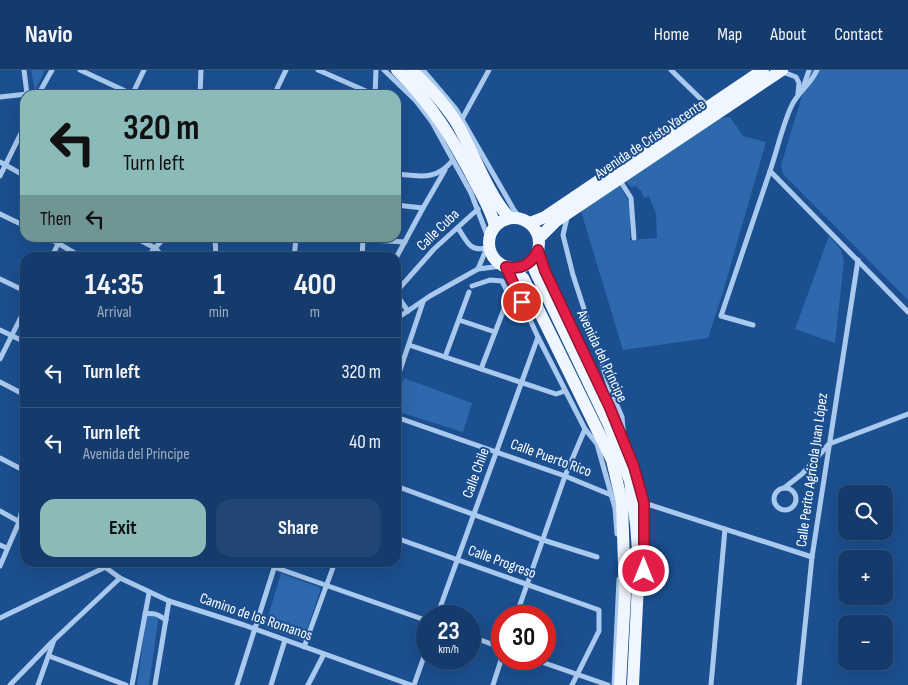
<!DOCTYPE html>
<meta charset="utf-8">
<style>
:root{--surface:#143b6b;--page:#214673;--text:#f1f3f6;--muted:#9dadc1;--line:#33557e;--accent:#8bbbb9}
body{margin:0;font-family:"Sofia Sans Condensed",sans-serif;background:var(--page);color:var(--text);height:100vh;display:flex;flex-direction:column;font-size:19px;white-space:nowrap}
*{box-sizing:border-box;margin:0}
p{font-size:16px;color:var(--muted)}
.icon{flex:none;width:28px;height:28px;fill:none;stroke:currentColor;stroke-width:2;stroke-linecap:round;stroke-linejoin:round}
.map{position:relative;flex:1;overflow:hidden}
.side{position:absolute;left:20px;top:182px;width:381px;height:315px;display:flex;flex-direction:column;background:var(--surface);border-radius:15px;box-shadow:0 5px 20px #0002,0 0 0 1px var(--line)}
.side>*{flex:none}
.banner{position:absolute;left:20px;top:20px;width:381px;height:152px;border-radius:15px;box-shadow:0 5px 20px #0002,0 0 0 1px var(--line);background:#8bbbb9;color:#111;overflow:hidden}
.fabs{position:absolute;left:838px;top:415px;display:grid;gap:10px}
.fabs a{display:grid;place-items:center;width:55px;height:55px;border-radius:10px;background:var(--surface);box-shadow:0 5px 20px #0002,0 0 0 1px var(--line);font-size:25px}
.speed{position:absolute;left:416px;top:535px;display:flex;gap:10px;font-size:25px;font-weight:700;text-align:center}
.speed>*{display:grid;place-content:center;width:65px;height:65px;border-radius:50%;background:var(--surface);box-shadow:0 5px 20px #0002,0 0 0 1px var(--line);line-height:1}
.speed small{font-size:12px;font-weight:400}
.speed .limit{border:8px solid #d22;background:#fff;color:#111}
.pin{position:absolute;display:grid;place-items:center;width:42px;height:42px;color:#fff;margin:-21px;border:2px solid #fff;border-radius:50%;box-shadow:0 1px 5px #0007}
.me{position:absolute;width:55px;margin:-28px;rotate:0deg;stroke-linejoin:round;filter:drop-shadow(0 0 4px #0008)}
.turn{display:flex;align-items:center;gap:18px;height:105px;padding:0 20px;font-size:22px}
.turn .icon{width:65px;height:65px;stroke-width:2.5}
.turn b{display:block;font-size:35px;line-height:42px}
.then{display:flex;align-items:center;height:48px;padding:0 20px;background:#0003;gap:10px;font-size:19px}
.eta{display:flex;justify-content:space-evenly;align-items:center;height:85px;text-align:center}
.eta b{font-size:30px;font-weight:700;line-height:35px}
.button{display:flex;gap:10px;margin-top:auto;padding:10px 20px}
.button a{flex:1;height:58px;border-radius:15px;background:var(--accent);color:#111;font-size:20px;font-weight:700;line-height:58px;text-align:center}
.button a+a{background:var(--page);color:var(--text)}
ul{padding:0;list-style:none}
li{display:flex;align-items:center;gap:15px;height:70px;padding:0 20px;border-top:1px solid var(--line)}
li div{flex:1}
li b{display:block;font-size:19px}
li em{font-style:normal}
header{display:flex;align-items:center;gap:30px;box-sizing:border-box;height:70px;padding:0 25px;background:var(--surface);border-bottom:1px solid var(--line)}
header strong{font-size:24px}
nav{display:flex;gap:28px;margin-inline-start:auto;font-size:18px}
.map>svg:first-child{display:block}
.green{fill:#2e69ad}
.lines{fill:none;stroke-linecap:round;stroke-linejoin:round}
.minor{stroke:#a9c9ee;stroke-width:5}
.primary{stroke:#f0f6ff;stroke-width:12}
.route-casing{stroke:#92132f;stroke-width:12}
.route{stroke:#e11d48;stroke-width:9}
.labels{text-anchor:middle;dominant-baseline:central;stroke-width:4;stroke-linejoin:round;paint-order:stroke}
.street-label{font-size:15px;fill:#fff;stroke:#1b4f8f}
</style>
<header>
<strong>Navio</strong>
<nav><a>Home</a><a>Map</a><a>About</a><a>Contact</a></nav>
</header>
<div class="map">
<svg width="908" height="615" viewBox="0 0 908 615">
<rect width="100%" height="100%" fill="#1b4f8f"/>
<g class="green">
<path d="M31,0H45L35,21Z"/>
<path d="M810,0H908V230L783,104L781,95Z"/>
<path d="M730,47L743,66L766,72L723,222L708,268L623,280L580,138L618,112L630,135V170L657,168L656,144L649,126L644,128L641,120H639L637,116L631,117L623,109L717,48Z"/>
<path d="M829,166L841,180L844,191L835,273L795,259Z"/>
<path d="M404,308L472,333L463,362L396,341V332Z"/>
<path d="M281,503L321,518L303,571L265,557Z"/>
<path d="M149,545L156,547L158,550L149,615H137L146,550Z"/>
</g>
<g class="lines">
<g class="minor">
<path d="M24,0L27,24L30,25"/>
<path d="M80,0L134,25"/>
<path d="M318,0L375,25"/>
<path d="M384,0L416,31L432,52L471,123L489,170"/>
<path d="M423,0L456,39L514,140L521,149"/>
<path d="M671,0L708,36"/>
<path d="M817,0C811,14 799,21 792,35C783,53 777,81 770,101L908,242"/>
<path d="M783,2L796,7L799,13L798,24"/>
<path d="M803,18L809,0"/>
<path d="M38,25L52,0"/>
<path d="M132,25L144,0"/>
<path d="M200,25L201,0"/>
<path d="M274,25L286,0"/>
<path d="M375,25L376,0"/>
<path d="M0,27L27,24"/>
<path d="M462,49L489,0"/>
<path d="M0,92L25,106"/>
<path d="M396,104C419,106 436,111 452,91"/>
<path d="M0,106L25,55"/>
<path d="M619,109L631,128L634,168"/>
<path d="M396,135L423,138"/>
<path d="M0,144L25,156"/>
<path d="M567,148L563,165L573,205L610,319L622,347L624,369"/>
<path d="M458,158C467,171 469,182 487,178"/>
<path d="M49,168L83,188"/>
<path d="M136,168L155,178L164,188"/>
<path d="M215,168L216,188"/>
<path d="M339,168L405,172"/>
<path d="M538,180L545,201L610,339L634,397L644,433V480"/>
<path d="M51,188L61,168"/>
<path d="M146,188L164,168"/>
<path d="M294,188L296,168"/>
<path d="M362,188L363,169"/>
<path d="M396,188L423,138L445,100"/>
<path d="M478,199L488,175"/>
<path d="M507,200L538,267L585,359L597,374L615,438L617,464"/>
<path d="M0,209L25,221"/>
<path d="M472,216L490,210L502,211L509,226L481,299"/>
<path d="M396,222L434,179L478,139"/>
<path d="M396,224L408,241"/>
<path d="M396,249L430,226L478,199L502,196"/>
<path d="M459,250L495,262"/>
<path d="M753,255L721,246L770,101"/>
<path d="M0,260L25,272"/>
<path d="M409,275L556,324L565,321"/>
<path d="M445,287L469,222"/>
<path d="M0,289L25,239"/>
<path d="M0,312L25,325"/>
<path d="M396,312L423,232"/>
<path d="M396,347L565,406L611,425"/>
<path d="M0,388L25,401"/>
<path d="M396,416L543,470L597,487"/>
<path d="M784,418L802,404L829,374L908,344"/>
<circle cx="785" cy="429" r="11"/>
<path d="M644,433L812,487"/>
<path d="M0,441L25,455"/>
<path d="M396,468L599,540V561L572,615"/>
<path d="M0,475L7,478"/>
<path d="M98,492L120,508L169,531L244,555L411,615"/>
<path d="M270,492L274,497L428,551"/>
<path d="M0,496L19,452L25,427"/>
<path d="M145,544C154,542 158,545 166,550"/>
<path d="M437,546L538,267"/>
<path d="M516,546L565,406L585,359"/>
<path d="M0,548L116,492"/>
<path d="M470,566L502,578"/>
<path d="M304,577L335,492"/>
<path d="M49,586L126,615"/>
<path d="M533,589L608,615"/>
<path d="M10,615L52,572"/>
<path d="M38,615L54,570L120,508"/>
<path d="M132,615L149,523"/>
<path d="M155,615L169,531"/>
<path d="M237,615L276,492"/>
<path d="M271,615L285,570"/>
<path d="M308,615L324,584"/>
<path d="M414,615L428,575"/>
<path d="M493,615L502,587"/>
<path d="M614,615L619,509"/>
<path d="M711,615L725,459"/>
<path d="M799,615L812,487L858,190"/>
</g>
<g class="primary">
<path d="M397,0C433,36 451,66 474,110C482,125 491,140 495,156"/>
<path d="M412,0C429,18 447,36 459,57C473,82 490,129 510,148"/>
<circle cx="514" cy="173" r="25"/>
<path d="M530,153L545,147L763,0"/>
<path d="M539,168L556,151L782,0"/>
<path d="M531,191L536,203L609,355L630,411L636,454L639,494L633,615"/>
<path d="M511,198L523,208L612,390L622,433L625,524L620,615"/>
</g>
</g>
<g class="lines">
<g class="route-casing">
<path id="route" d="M522,232L506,197C521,200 532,194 538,180L545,201L610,338L634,397L644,433V501"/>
</g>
<use href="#route" class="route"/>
</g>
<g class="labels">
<g class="street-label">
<text transform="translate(650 69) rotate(-34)">Avenida de Cristo Yacente</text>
<text transform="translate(438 160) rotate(-44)">Calle Cuba</text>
<text transform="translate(602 286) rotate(65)">Avenida del Príncipe</text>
<text transform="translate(551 388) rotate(20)">Calle Puerto Rico</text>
<text transform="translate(812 400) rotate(-82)">Calle Perito Agrícola Juan López</text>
<text transform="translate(476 403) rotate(-70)">Calle Chile</text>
<text transform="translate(502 492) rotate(20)">Calle Progreso</text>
<text transform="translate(256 547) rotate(19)">Camino de los Romanos</text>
</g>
</g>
</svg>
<div class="fabs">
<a><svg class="icon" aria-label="search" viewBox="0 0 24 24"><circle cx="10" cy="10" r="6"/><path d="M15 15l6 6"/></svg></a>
<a>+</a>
<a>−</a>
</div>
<div class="speed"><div>23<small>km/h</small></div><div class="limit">30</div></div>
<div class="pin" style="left:522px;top:232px;background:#d93025"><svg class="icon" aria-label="arrive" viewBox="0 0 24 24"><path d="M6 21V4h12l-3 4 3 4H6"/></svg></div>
<svg class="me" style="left:644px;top:501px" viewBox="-20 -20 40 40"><circle r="17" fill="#e11d48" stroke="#fff" stroke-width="3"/><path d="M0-11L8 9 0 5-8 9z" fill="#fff"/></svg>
<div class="banner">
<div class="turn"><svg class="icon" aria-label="left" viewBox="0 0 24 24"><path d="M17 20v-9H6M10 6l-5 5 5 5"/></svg><div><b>320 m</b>Turn left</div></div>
<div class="then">Then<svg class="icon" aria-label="left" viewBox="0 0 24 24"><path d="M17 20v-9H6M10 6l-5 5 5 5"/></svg></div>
</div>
<section class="side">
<div class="eta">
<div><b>14:35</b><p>Arrival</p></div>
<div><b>1</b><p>min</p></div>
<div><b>400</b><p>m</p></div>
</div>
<ul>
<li><svg class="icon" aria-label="left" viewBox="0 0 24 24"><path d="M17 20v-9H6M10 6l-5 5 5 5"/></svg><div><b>Turn left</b></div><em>320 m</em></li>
<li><svg class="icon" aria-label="left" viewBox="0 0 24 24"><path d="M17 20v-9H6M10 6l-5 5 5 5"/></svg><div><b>Turn left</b><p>Avenida del Príncipe</p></div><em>40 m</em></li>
</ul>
<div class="button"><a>Exit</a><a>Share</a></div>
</section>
</div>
